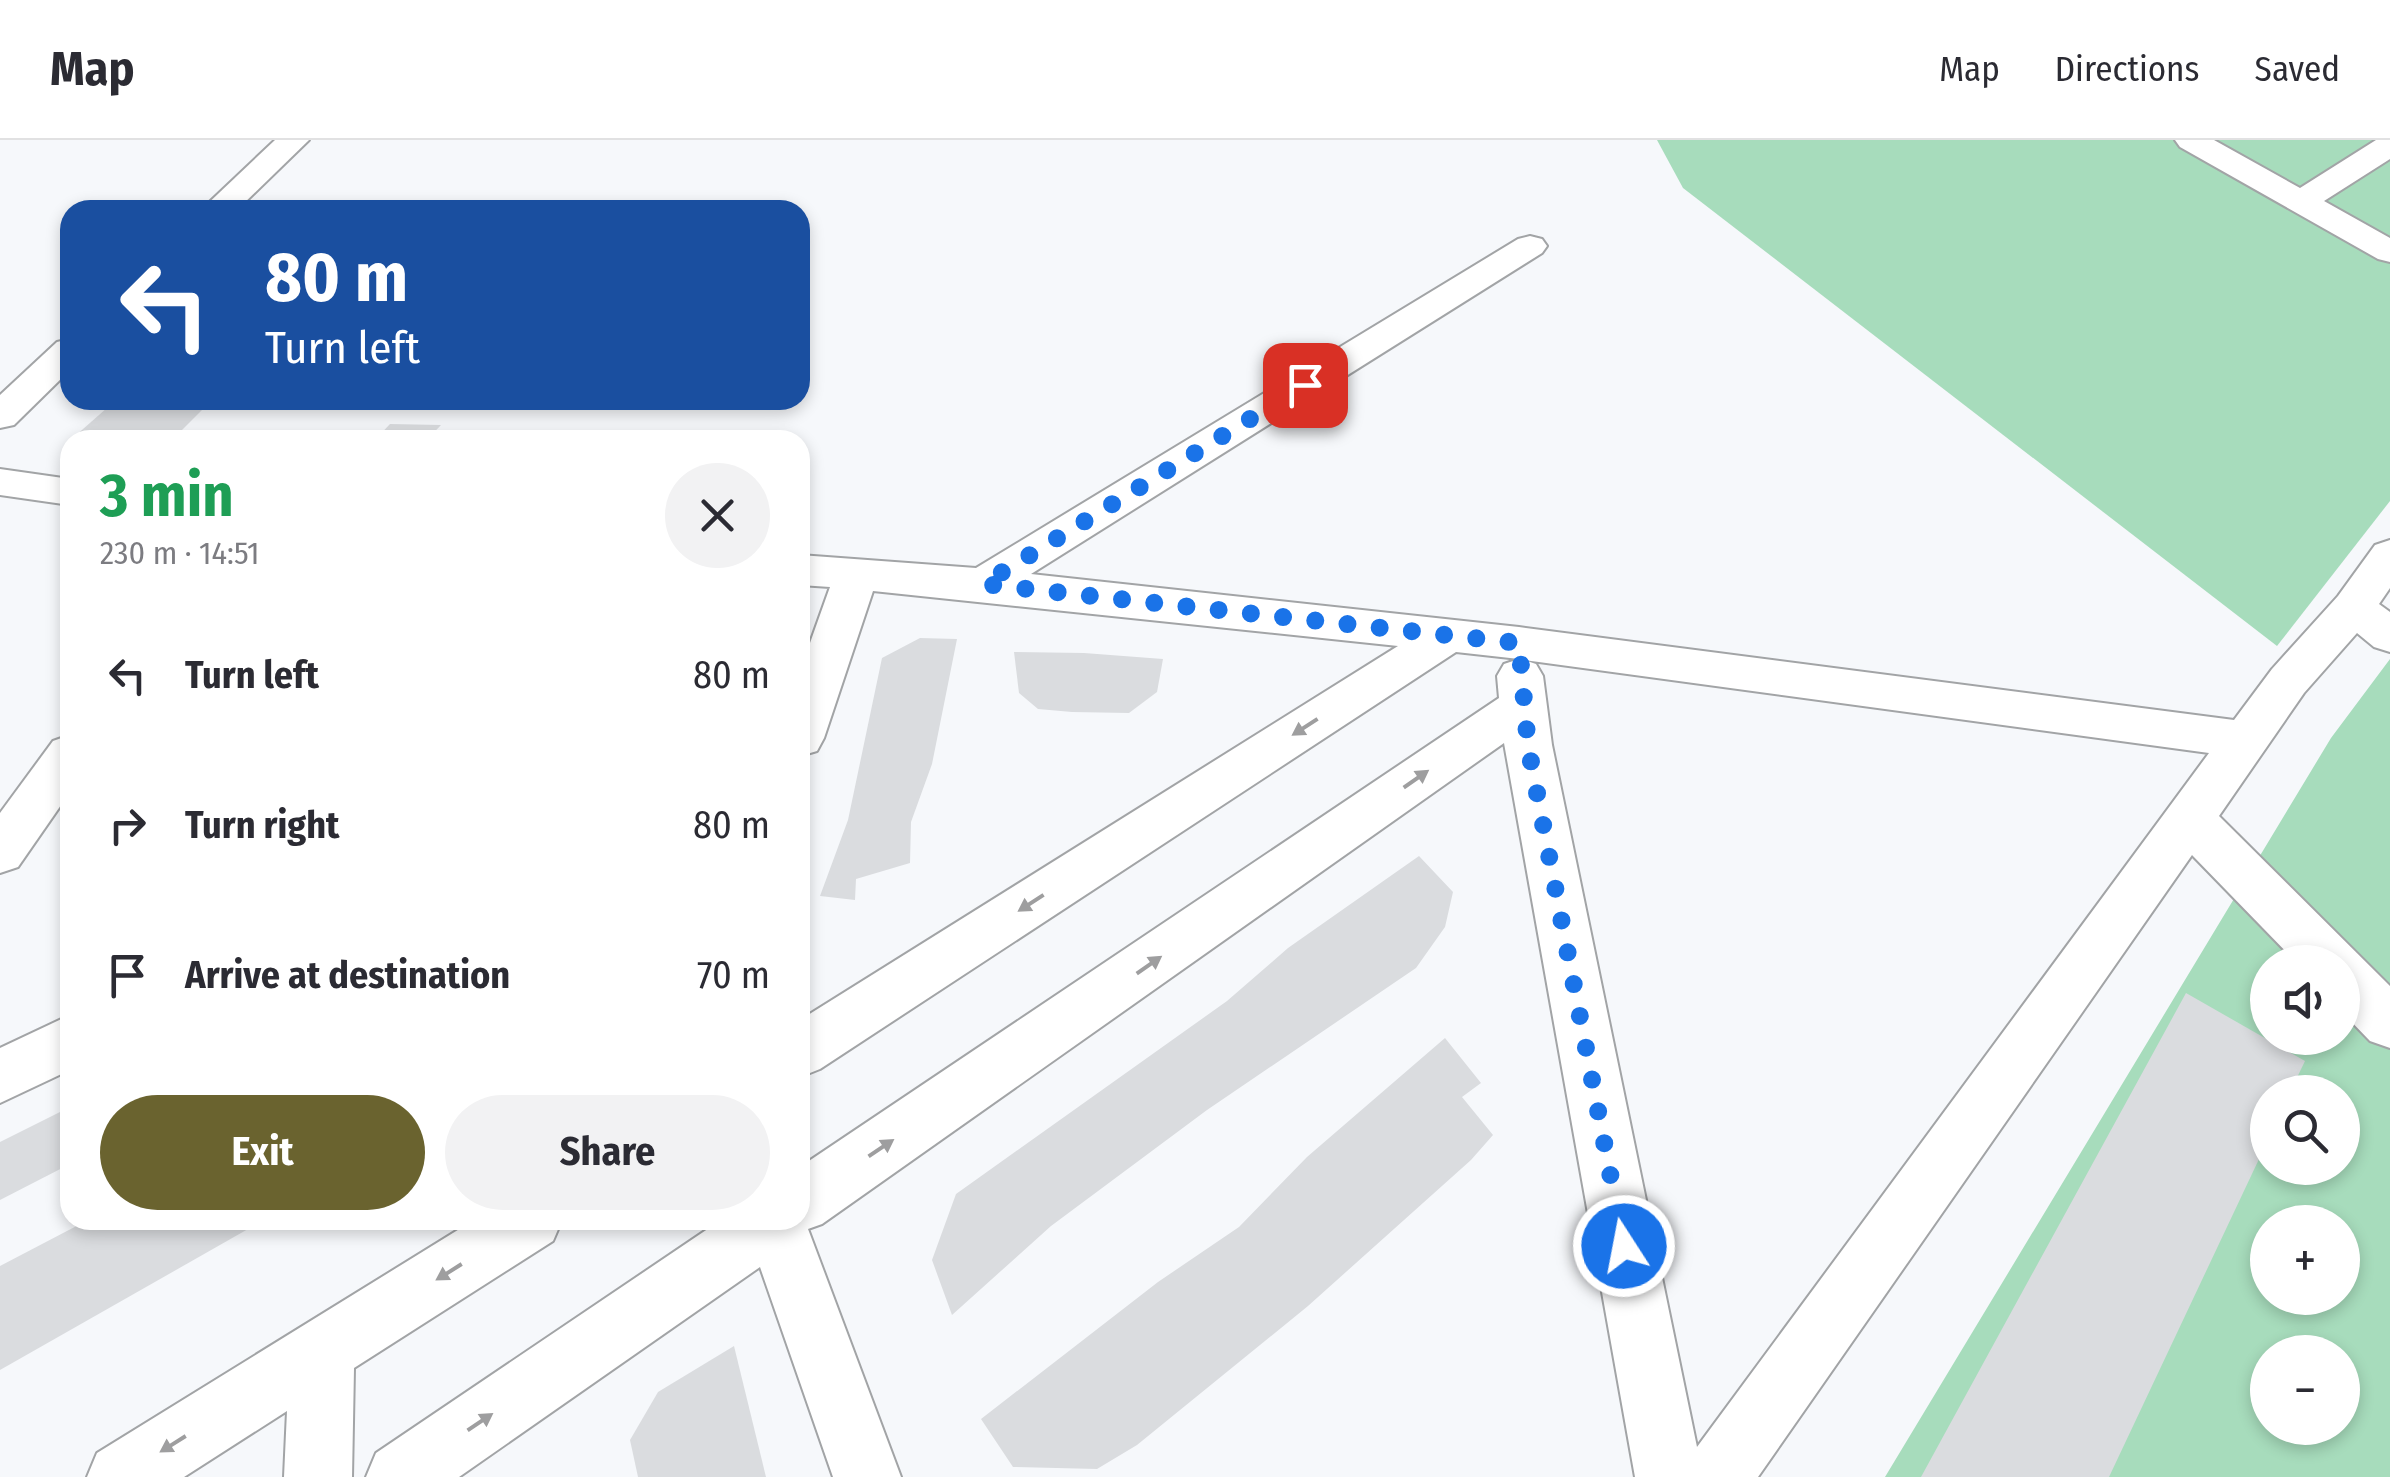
<!DOCTYPE html>
<meta charset="utf-8">
<style>
:root{--surface:#fff;--page:#f2f2f3;--text:#2b2b33;--muted:#7c7c81;--line:#e1e1e2;--accent:#6a632f}
body{margin:0;font-family:"Fira Sans Condensed",sans-serif;background:var(--page);color:var(--text);height:100vh;display:flex;flex-direction:column;font-size:38px;white-space:nowrap}
*{box-sizing:border-box;margin:0}
p{font-size:32px;color:var(--muted)}
.icon{flex:none;width:55px;height:55px;fill:none;stroke:currentColor;stroke-width:2;stroke-linecap:round;stroke-linejoin:round}
.map{position:relative;flex:1;overflow:hidden}
.panel{position:absolute;left:60px;top:290px;width:750px;height:800px;display:flex;flex-direction:column;background:var(--surface);border-radius:30px;box-shadow:0 5px 15px #0003}
.panel>*{flex:none}
.hud{position:absolute;left:60px;top:60px;width:750px;height:210px;border-radius:30px;box-shadow:0 5px 15px #0003;background:#1a4fa0;color:#fff;overflow:hidden}
.tools{position:absolute;left:2250px;top:805px;display:grid;gap:20px}
.tools a{display:grid;place-items:center;width:110px;height:110px;border-radius:50%;background:var(--surface);box-shadow:0 5px 15px #0003;font-size:50px}
.pin{position:absolute;display:grid;place-items:center;width:85px;height:85px;color:#fff;margin:-42px;border-radius:20px;box-shadow:0 5px 15px #0006}
.me{position:absolute;width:110px;margin:-55px;rotate:349deg;stroke-linejoin:round;filter:drop-shadow(0 0 8px #0008)}
.turn{display:flex;align-items:center;gap:35px;height:210px;padding:0 40px;font-size:45px}
.turn .icon{width:130px;height:130px;stroke-width:2.5}
.turn b{display:block;font-size:70px;line-height:85px}
.round{display:grid;place-items:center;flex:none;width:105px;height:105px;border-radius:52px;background:var(--page)}
.overview{display:flex;align-items:center;justify-content:space-between;height:170px;padding:0 40px}
h1{font-size:60px;font-weight:700;line-height:75px;color:#1e9e55}
.button{display:flex;gap:20px;margin-top:auto;padding:20px 40px}
.button a{flex:1;height:115px;border-radius:60px;background:var(--accent);color:#fff;font-size:40px;font-weight:700;line-height:115px;text-align:center}
.button a+a{background:var(--page);color:var(--text)}
ul{padding:0;list-style:none}
li{display:flex;align-items:center;gap:30px;height:150px;padding:0 40px}
li div{flex:1}
li b{display:block;font-size:38px}
li em{font-style:normal}
header{display:flex;align-items:center;gap:60px;box-sizing:border-box;height:140px;padding:0 50px;background:var(--surface);border-bottom:2px solid var(--line)}
header strong{font-size:48px}
nav{display:flex;gap:55px;margin-inline-start:auto;font-size:35px}
.map>svg:first-child{display:block}
.green{fill:#a7dcbc;fill-rule:evenodd}
.building{fill:#dadcdf}
.lines{fill:none;stroke-linecap:round;stroke-linejoin:round}
.street-casing{stroke:#a2a4a6;stroke-width:4}
.street{fill:#fff;fill-rule:evenodd}
.oneway{fill:#9e9e9f}
.route{stroke:#1a73e8;stroke-width:18;stroke-dasharray:0 32.4}
</style>
<header>
<strong>Map</strong>
<nav><a>Map</a><a>Directions</a><a>Saved</a></nav>
</header>
<div class="map">
<svg width="2390" height="1337" viewBox="0 0 2390 1337">
<rect width="100%" height="100%" fill="#f6f8fb"/>
<g class="green">
<path d="M1657,0H2390V361L2277,506L1683,48Z"/>
<path d="M2390,519V1337H1885L2331,598ZM2268,822H2342V898H2268ZM2268,952H2342V1028H2268ZM2268,1082H2342V1158H2268ZM2268,1212H2342V1288H2268Z"/>
</g>
<g class="building">
<path d="M116,260H206L211,261L172,300L74,297Z"/>
<path d="M390,284L441,285L427,300H375Z"/>
<path d="M920,498L957,499L932,624L911,682L910,723L856,739L855,760L820,756L848,680L882,518Z"/>
<path d="M1014,512L1084,513L1163,519L1157,552L1129,573L1072,572L1038,569L1019,553Z"/>
<path d="M1419,716L1453,752L1445,787L1416,828L1207,970L1051,1086L952,1175L932,1120L956,1054L1227,861L1288,808Z"/>
<path d="M2186,853L2305,921L2290,952H2268V1000L2109,1337H1921Z"/>
<path d="M1445,898L1481,943L1462,957L1493,995L1471,1020L1308,1166L1137,1305L1097,1329L1013,1327L981,1279L1158,1142L1239,1087L1307,1017Z"/>
<path d="M70,967V1024L0,1060V1002Z"/>
<path d="M88,1080H264L0,1230V1126Z"/>
<path d="M734,1206L766,1337H638L630,1300L658,1252Z"/>
</g>
<g class="lines">
<g class="street-casing">
<g id="street">
<path d="M275,0H309L237,70H201Z"/>
<path d="M2175,0H2214L2300,48L2376,0H2390V19L2324,61L2390,98V122L2378,119L2180,7Z"/>
<path d="M1530,96L1542,99L1547,106L1542,113L1031,434L1519,487L2234,580L2272,529L2338,456L2375,405L2390,400V448L2379,464L2390,472V512L2374,507L2357,493L2304,553L2219,676L2390,846V908L2370,901L2342,872V822H2296L2192,715L1758,1337H1635L1504,603L822,1084L808,1089L901,1337H833L760,1127L459,1337H366L376,1313L721,1080H800V1027L1499,558L1497,536L1504,524L1519,519L1456,512L820,929L800,937V880L1398,506L873,451L824,598L817,611L800,616V531L830,447L800,445V415L976,428L1518,99ZM1524,520L2209,613L1697,1307L1552,605L1543,536L1536,524Z"/>
<path d="M70,199V230L14,285L0,288V255L57,202Z"/>
<path d="M0,329L70,339V365L0,355Z"/>
<path d="M70,595V652L18,727L0,733V673L53,601Z"/>
<path d="M70,875V930L0,963V908Z"/>
<path d="M474,1080H562L553,1101L354,1228L352,1337H284L287,1271L184,1337H87L97,1313Z"/>
</g>
</g>
<use href="#street" class="street"/>
</g>
<defs><path id="oneway-solid" d="M-6-.8H1V-3.2L6.5 0L1 3.2V.8H-6Z" transform="scale(2.5)"/></defs>
<g class="oneway">
<use href="#oneway-solid" transform="translate(1305 587) rotate(147)"/>
<use href="#oneway-solid" transform="translate(1416 639) rotate(-35)"/>
<use href="#oneway-solid" transform="translate(1031 763) rotate(147)"/>
<use href="#oneway-solid" transform="translate(1149 825) rotate(-35)"/>
<use href="#oneway-solid" transform="translate(881 1008) rotate(-34)"/>
<use href="#oneway-solid" transform="translate(449 1132) rotate(148)"/>
<use href="#oneway-solid" transform="translate(480 1282) rotate(-34)"/>
<use href="#oneway-solid" transform="translate(173 1304) rotate(148)"/>
</g>
<g class="lines">
<path class="route" d="M1305,245L983,444L1519,503L1528,606L1624,1106"/>
</g>
</svg>
<div class="tools">
<a><svg class="icon" aria-label="sound" viewBox="0 0 24 24"><path d="M4 9h4l5-4v14l-5-4H4zM17 9q2 3 0 6"/></svg></a>
<a><svg class="icon" aria-label="search" viewBox="0 0 24 24"><circle cx="10" cy="10" r="6"/><path d="M15 15l6 6"/></svg></a>
<a>+</a>
<a>−</a>
</div>
<div class="pin" style="left:1305px;top:245px;background:#d93025"><svg class="icon" aria-label="arrive" viewBox="0 0 24 24"><path d="M6 21V4h12l-3 4 3 4H6"/></svg></div>
<svg class="me" style="left:1624px;top:1106px" viewBox="-20 -20 40 40"><circle r="17" fill="#1a73e8" stroke="#fff" stroke-width="3"/><path d="M0-11L8 9 0 5-8 9z" fill="#fff"/></svg>
<div class="hud">
<div class="turn"><svg class="icon" aria-label="left" viewBox="0 0 24 24"><path d="M17 20v-9H6M10 6l-5 5 5 5"/></svg><div><b>80 m</b>Turn left</div></div>
</div>
<section class="panel">
<div class="overview"><div><h1>3 min</h1><p>230 m · 14:51</p></div><a class="round"><svg class="icon" aria-label="close" viewBox="0 0 24 24"><path d="M6 6l12 12M18 6L6 18"/></svg></a></div>
<ul>
<li><svg class="icon" aria-label="left" viewBox="0 0 24 24"><path d="M17 20v-9H6M10 6l-5 5 5 5"/></svg><div><b>Turn left</b></div><em>80 m</em></li>
<li><svg class="icon" aria-label="right" viewBox="0 0 24 24"><path d="M7 20v-9h11M14 6l5 5-5 5"/></svg><div><b>Turn right</b></div><em>80 m</em></li>
<li><svg class="icon" aria-label="arrive" viewBox="0 0 24 24"><path d="M6 21V4h12l-3 4 3 4H6"/></svg><div><b>Arrive at destination</b></div><em>70 m</em></li>
</ul>
<div class="button"><a>Exit</a><a>Share</a></div>
</section>
</div>
